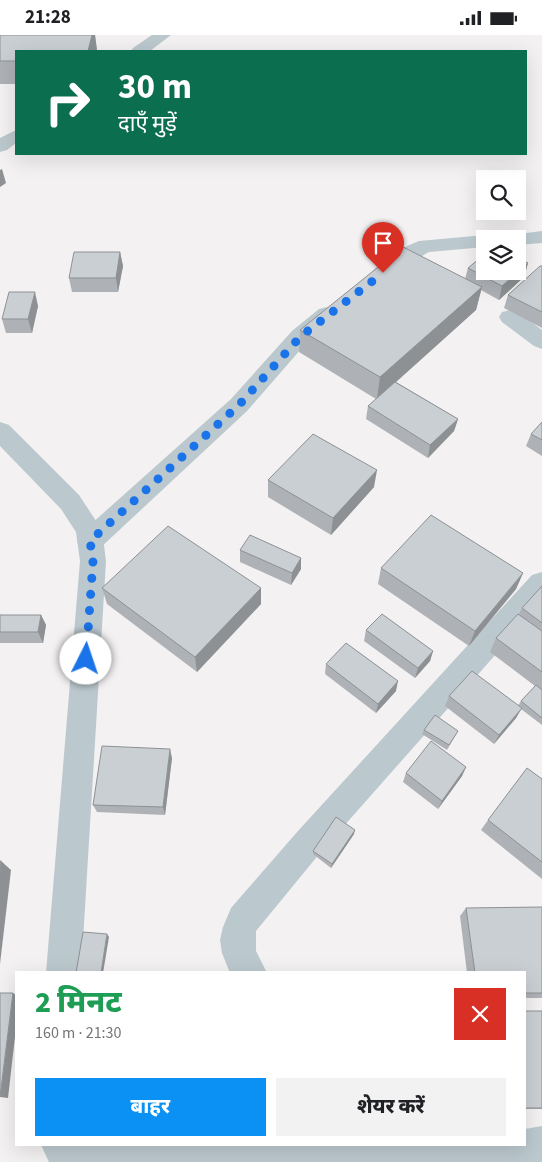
<!DOCTYPE html>
<html lang="hi">
<meta charset="utf-8">
<style>
:root{--surface:#fff;--page:#f2f2f2;--text:#202124;--muted:#757577;--accent:#0b91f3}
body{margin:0;font-family:"Source Sans 3","Noto Sans Devanagari",sans-serif;background:var(--page);color:var(--text);height:100vh;display:flex;flex-direction:column;font-size:19px;white-space:nowrap}
*{box-sizing:border-box;margin:0}
p{font-size:16px;color:var(--muted)}
.icon{flex:none;width:28px;height:28px;fill:none;stroke:currentColor;stroke-width:2;stroke-linecap:round;stroke-linejoin:round}
.map{position:relative;flex:1;overflow:hidden}
.panel{position:absolute;left:15px;top:936px;width:511px;height:175px;display:flex;flex-direction:column;background:var(--surface);border-radius:0px;box-shadow:0 5px 20px #0002}
.panel>*{flex:none}
.guide{position:absolute;left:15px;top:15px;width:512px;height:105px;border-radius:0px;box-shadow:0 5px 20px #0002;background:#0b6e4f;color:#fff;overflow:hidden}
.buttons{position:absolute;left:476px;top:135px;display:grid;gap:10px}
.buttons a{display:grid;place-items:center;width:50px;height:50px;border-radius:0px;background:var(--surface);box-shadow:0 5px 20px #0002;font-size:25px}
.pin{position:absolute;display:grid;place-items:center;width:42px;height:42px;color:#fff;margin:-51px -21px;border-radius:50% 50% 50% 0;rotate:-45deg;box-shadow:0 0 5px #0007}
.pin .icon{rotate:45deg}
.me{position:absolute;width:55px;margin:-28px;rotate:4deg;stroke-linejoin:round;filter:drop-shadow(0 0 4px #0008)}
.turn{display:flex;align-items:center;gap:18px;height:105px;padding:0 20px;font-size:22px}
.turn .icon{width:65px;height:65px;stroke-width:2.5}
.turn b{display:block;font-size:35px;line-height:42px}
.round{display:grid;place-items:center;flex:none;width:52px;height:52px;border-radius:0px;background:var(--page)}
.overview{display:flex;align-items:center;justify-content:space-between;height:85px;padding:0 20px}
h1{font-size:30px;font-weight:800;line-height:38px;color:#1e9e55}
.button{display:flex;gap:10px;margin-top:auto;padding:10px 20px}
.button a{flex:1;height:58px;border-radius:0px;background:var(--accent);color:#fff;font-size:20px;font-weight:800;line-height:58px;text-align:center}
.button a+a{background:var(--page);color:var(--text)}
.status{display:flex;justify-content:space-between;align-items:center;height:35px;padding:0 25px;background:var(--surface);direction:ltr}
.status svg{height:14px;fill:currentColor}
.map>svg:first-child{display:block}
.lines{fill:none;stroke-linecap:round;stroke-linejoin:round}
.minor{fill:#bbc8ce;fill-rule:evenodd}
.tertiary{fill:#bbc8ce;fill-rule:evenodd}
.wall{fill:#aeb2b6}
.shaded-wall{fill:#8d9194}
.building{fill:#cacfd4;stroke:#8d9194}
.route{stroke:#1a73e8;stroke-width:9;stroke-dasharray:0 16.2}
</style>
<div class="status"><b>21:28</b><svg viewBox="0 0 49 12"><path d="M0 12V9h3v3zM5 12V6h3v6zM10 12V3h3v9zM15 12V0h3v12zM26 1h20v11H26zM47 4h2v5h-2z"/></svg></div>
<div class="map">
<svg width="542" height="1127" viewBox="0 0 542 1127">
<rect width="100%" height="100%" fill="#f3f1f1"/>
<g class="lines">
<g class="minor">
<path d="M542,196V208L518,210V204H508L511,200Z"/>
<path d="M485,200L494,204H485V212L429,217C412,225 395,249 375,244L372,239L375,234L407,211L419,206Z"/>
<path d="M327,272L335,274L338,279L335,284L308,306L247,376L99,514L90,517L81,514L77,506L81,498L231,364L292,296L319,274Z"/>
<path d="M510,275L518,277L542,295V314L534,311L502,287L499,282L502,277Z"/>
<path d="M542,537V567L320,818L256,896V916L267,938H230L222,918L220,905L223,892L231,873L298,796L532,540Z"/>
<path d="M542,1091V1127H460L459,1124L464,1110H525V1094Z"/>
</g>
<g class="tertiary">
<path d="M152,0H171L150,16H131L133,13Z"/>
<path d="M16,95V108L7,115L0,117V103Z"/>
<path d="M0,387L9,390L79,460L102,495L106,526L81,938H46L80,526L76,497L61,474L0,411Z"/>
<path d="M41,1110H491L499,1113L504,1127H49Z"/>
</g>
</g>
<g class="wall">
<path d="M0,0H95L97,15L16,16V49H0Z"/>
<path d="M120,217L123,231L118,257H72L69,243Z"/>
<path d="M528,228L524,242L499,265L481,255L476,275L396,347L458,384L454,396L428,423L366,384L368,371L376,364L299,317L300,295L465,244L468,233Z"/>
<path d="M542,231V293L504,273L508,260Z"/>
<path d="M38,271L32,298H6L2,284Z"/>
<path d="M542,387V421L526,411L531,399Z"/>
<path d="M268,445L374,452L331,500L268,462Z"/>
<path d="M240,515L301,523V534L291,550L240,527Z"/>
<path d="M381,533L523,538L516,554L469,611L378,549Z"/>
<path d="M542,551V690L521,674L516,683L494,709L445,671L449,661L518,671L521,666L535,651L490,617L496,603L519,579L522,573Z"/>
<path d="M102,553L261,569L197,637L107,569Z"/>
<path d="M0,580H41L46,590L43,608H0Z"/>
<path d="M366,595L433,616L430,626L415,643L364,606Z"/>
<path d="M326,629L396,656L376,678L325,639Z"/>
<path d="M424,695L458,696L447,715L422,699Z"/>
<path d="M172,723L165,780L97,777L93,770Z"/>
<path d="M466,732L462,741L438,774L403,747L406,738Z"/>
<path d="M542,744V844L481,795L488,785Z"/>
<path d="M354,799L331,833L313,819V816Z"/>
<path d="M542,872V963H525V938H467L460,881L466,873Z"/>
<rect x="525" y="976" width="17" height="98"/>
</g>
<g class="shaded-wall">
<path d="M92,0H95L97,16H88Z"/>
<path d="M2,134L6,148L0,152V135Z"/>
<path d="M120,217L123,231L118,257L116,243Z"/>
<path d="M528,228L524,242L499,265L502,251Z"/>
<path d="M482,252L476,275L377,364L380,342Z"/>
<path d="M35,257L38,271L32,298L28,284Z"/>
<path d="M458,384L454,396L428,423L430,410Z"/>
<path d="M377,435L374,452L331,500L333,483Z"/>
<path d="M301,523V534L291,550L292,538Z"/>
<path d="M523,538L516,554L469,611L475,596Z"/>
<path d="M261,553V569L197,637L195,622Z"/>
<path d="M41,580L46,590L43,608L38,597Z"/>
<path d="M433,616L430,626L415,643L418,633Z"/>
<path d="M398,646L396,656L376,678L378,669Z"/>
<path d="M522,673L516,683L494,709L499,700Z"/>
<path d="M170,714L172,723L165,780L163,772Z"/>
<path d="M466,732L462,741L438,774L442,766Z"/>
<path d="M355,795L354,799L331,833L332,829Z"/>
<path d="M1,826L11,835L0,929V839Z"/>
<path d="M107,899L109,902L103,938H101Z"/>
<path d="M13,958L16,960V993L8,1063L0,1062Z"/>
</g>
<g class="building">
<path d="M0,0H92L88,16H16V26H0Z"/>
<path d="M403,212L482,252L380,342L300,295Z"/>
<path d="M74,217H120L116,243H69Z"/>
<path d="M485,219V236H518V223L528,228L502,251L468,233Z"/>
<path d="M540,231H542V277L508,260Z"/>
<path d="M9,257H35L28,284H2Z"/>
<path d="M395,347L458,384L430,410L368,371Z"/>
<path d="M542,387V405L531,399Z"/>
<path d="M313,399L377,435L333,483L268,445Z"/>
<path d="M431,480L523,538L475,596L381,533Z"/>
<path d="M168,491L261,553L195,622L102,553Z"/>
<path d="M250,500L301,523L292,538L240,515Z"/>
<path d="M542,551V588L522,573Z"/>
<path d="M382,579L433,616L418,633L366,595Z"/>
<path d="M518,579L542,596V637L496,603Z"/>
<path d="M0,580H41L38,597H0Z"/>
<path d="M346,608L398,646L378,669L326,629Z"/>
<path d="M472,636L522,673L499,700L449,661Z"/>
<path d="M536,650L542,655V683L521,666Z"/>
<path d="M435,680L458,696L449,710L424,695Z"/>
<path d="M431,706L466,732L442,766L406,738Z"/>
<path d="M102,711L170,714L163,772L93,770Z"/>
<path d="M527,733L542,744V827L488,785Z"/>
<path d="M336,782L355,795L332,829L313,816Z"/>
<path d="M0,826H1L0,839Z"/>
<path d="M542,872V958H525V938H475L466,873Z"/>
<path d="M83,897L107,899L101,938H76Z"/>
<path d="M0,958H13L0,1062Z"/>
<rect x="525" y="976" width="17" height="97"/>
</g>
<g class="lines">
<path class="route" d="M86,624L93,526L90,506L239,370L300,302L383,238"/>
</g>
</svg>
<div class="buttons">
<a><svg class="icon" aria-label="search" viewBox="0 0 24 24"><circle cx="10" cy="10" r="6"/><path d="M15 15l6 6"/></svg></a>
<a><svg class="icon" aria-label="layers" viewBox="0 0 24 24"><path d="M12 4l9 5-9 5-9-5zM3 14l9 5 9-5"/></svg></a>
</div>
<div class="pin" style="left:383px;top:238px;background:#d93025"><svg class="icon" aria-label="arrive" viewBox="0 0 24 24"><path d="M6 21V4h12l-3 4 3 4H6"/></svg></div>
<svg class="me" style="left:86px;top:624px" viewBox="-20 -20 40 40"><circle r="19" fill="#fff"/><path d="M0-13L10 11 0 6-10 11z" fill="#1a73e8"/></svg>
<div class="guide">
<div class="turn"><svg class="icon" aria-label="right" viewBox="0 0 24 24"><path d="M7 20v-9h11M14 6l5 5-5 5"/></svg><div><b>30 m</b>दाएँ मुड़ें</div></div>
</div>
<section class="panel">
<div class="overview"><div><h1>2 मिनट</h1><p>160 m · 21:30</p></div><a class="round" style="background:#d93025;color:#fff"><svg class="icon" aria-label="close" viewBox="0 0 24 24"><path d="M6 6l12 12M18 6L6 18"/></svg></a></div>
<div class="button"><a>बाहर</a><a>शेयर करें</a></div>
</section>
</div>
